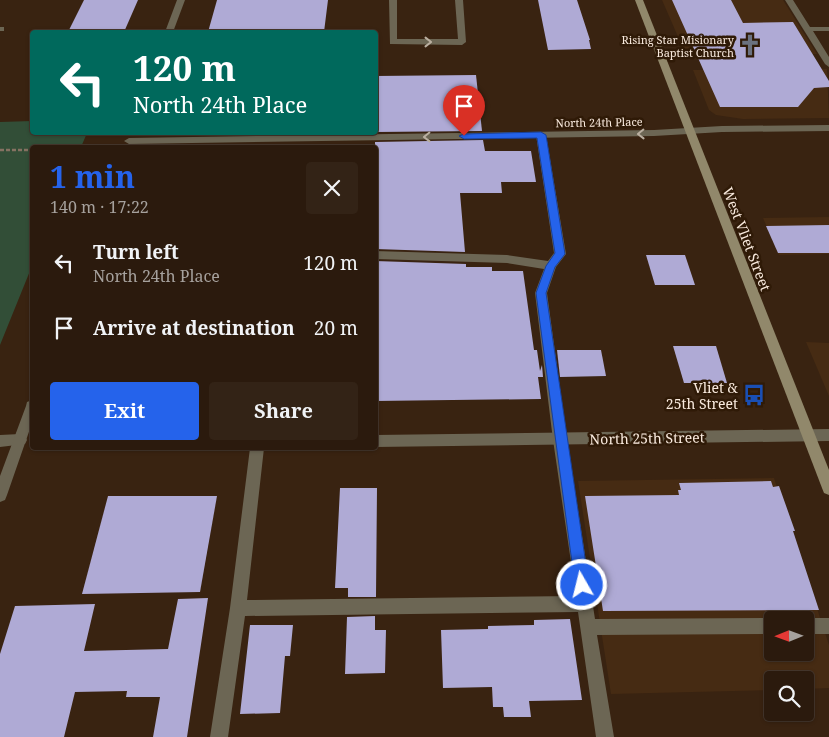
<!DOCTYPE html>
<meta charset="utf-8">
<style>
:root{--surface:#2b1a0d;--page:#332316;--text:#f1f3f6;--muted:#a6a19d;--line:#47382e;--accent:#2563eb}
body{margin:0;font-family:"Noto Serif",serif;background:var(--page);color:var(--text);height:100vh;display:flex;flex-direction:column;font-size:19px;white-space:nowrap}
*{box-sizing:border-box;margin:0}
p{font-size:16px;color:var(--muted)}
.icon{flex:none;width:28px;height:28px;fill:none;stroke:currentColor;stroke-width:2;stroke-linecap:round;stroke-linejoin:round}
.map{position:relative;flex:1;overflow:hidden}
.sheet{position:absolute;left:30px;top:145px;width:348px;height:305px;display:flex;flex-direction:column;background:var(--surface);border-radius:5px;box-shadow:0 1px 4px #0004,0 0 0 1px var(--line)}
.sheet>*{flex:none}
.guide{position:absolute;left:30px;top:30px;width:348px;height:105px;border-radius:5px;box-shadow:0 1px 4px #0004,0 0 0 1px var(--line);background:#00695c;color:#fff;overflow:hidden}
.needle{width:32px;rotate:269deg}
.tools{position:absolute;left:764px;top:611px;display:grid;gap:10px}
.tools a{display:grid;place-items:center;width:50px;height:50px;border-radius:5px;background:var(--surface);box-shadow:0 1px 4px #0004,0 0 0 1px var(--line);font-size:25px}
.pin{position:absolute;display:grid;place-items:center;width:42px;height:42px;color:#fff;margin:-51px -21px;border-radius:50% 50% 50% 0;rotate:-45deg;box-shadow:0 0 5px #0007}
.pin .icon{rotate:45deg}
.me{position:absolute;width:55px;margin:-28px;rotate:352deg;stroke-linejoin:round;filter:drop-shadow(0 0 4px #0008)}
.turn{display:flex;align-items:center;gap:18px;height:105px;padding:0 20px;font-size:22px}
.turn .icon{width:65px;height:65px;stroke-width:2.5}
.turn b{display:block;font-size:35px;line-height:42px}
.round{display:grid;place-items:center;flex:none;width:52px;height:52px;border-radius:5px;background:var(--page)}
.overview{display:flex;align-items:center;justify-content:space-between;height:85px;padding:0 20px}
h1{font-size:30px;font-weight:700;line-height:38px;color:var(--accent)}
.primary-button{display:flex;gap:10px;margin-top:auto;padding:10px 20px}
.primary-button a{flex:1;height:58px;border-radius:5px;background:var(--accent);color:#fff;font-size:20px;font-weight:700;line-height:58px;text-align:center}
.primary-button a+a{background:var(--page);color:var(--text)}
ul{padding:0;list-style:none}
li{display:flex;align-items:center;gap:15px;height:65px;padding:0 20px}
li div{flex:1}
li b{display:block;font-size:19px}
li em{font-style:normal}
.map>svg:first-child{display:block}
.built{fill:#462b13;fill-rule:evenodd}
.green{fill:#324e37}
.building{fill:#afaad5}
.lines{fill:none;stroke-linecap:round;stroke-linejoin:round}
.path{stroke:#857262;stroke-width:2.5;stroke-dasharray:4 2;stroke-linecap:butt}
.lane{fill:#6c6654;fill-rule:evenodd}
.street{fill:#6c6654;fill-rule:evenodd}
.secondary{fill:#91886b;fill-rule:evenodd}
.oneway{stroke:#baafa0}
.route{fill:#2563eb;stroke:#184099}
.labels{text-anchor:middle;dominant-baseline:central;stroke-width:5;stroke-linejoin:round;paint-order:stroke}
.far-poi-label{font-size:11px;fill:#f9eade;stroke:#2f1a07;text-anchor:end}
.far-street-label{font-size:11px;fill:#f9eade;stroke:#2f1a07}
.street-label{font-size:14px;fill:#f9eade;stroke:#2f1a07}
.poi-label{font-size:14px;fill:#f9eade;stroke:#2f1a07;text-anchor:end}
</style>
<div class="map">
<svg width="829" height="737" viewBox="0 0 829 737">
<rect width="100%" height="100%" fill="#392311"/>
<g class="built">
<path d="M662,0H783L817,54L686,55Z"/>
<path d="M827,69L829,118L743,119L716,115L709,110L693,70Z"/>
<path d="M829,217V254L779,255L763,218Z"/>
<path d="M806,342L829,343V396Z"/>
<path d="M774,478L829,645V688L805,689V680H772V690L611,694L578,481ZM772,620H805V652H772Z"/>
</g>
<path class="green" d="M32,121V132L87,133L81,147L32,148V266L0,345V122Z"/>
<g class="building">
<path d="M84,0H138L124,32H68Z"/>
<path d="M217,0H328L324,32H208Z"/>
<path d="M538,0H577L590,40H589L591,49L548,50Z"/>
<path d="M672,0H731L743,23L793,22L829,81V87L814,88L798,107H720Z"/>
<path d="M476,75L482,131L375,132V76Z"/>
<path d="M483,140L485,151H531L536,182H501L502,193H460L465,252L375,249V142Z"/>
<path d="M829,225V253H778L766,226Z"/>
<path d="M646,255H685L695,285H655Z"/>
<path d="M375,261L466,264V267H492V271H523L534,350H537L540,371L542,365L543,377H538L541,399L375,401Z"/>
<path d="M673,346H716L727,383H684Z"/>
<path d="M557,350H601L606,376L560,377Z"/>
<path d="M771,481L773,487L779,486L795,531H793L819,610L603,611L585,496L679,495L678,490H681L679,483Z"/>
<path d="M340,488H377L376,597H348V588H335Z"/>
<path d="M108,496H217L200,592L82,594Z"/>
<path d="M208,598L187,737H153L160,697H126L127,691L75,692L64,737H0V654L15,606L95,604L84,651L168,649L178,599Z"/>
<path d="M375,616V630H386L385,673L345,674L347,617Z"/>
<path d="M570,619L582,700L529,701L531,717H504L503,707H493L492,687L443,688L441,630L488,629V626L534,625V620Z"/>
<path d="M250,625H293L290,656H285L280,713L240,714Z"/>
</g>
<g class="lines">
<path class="path" d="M0,150H32"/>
<g class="lane">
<path d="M389,0H397V39H458L455,0H463L466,42L462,45L390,44Z"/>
<path d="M785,0H793L810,27H829V31H813L829,57V67L825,64Z"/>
<rect x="0" y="27" width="4" height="4"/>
<path d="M541,132L546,135L566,254L556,267L547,293L567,440L595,619L772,618L777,620H772V634L597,635L614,737H596L578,612L245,616L228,737H210L230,608L250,448H264L247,600L576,596L553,440L535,293L544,269L507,263L375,259V251L507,255L548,261L554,253L536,135Z"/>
<path d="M20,434L25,436L27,440L25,444L0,447V435Z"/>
<path d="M805,618H829V634H805V620H800Z"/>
</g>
<g class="street">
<path d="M177,0H185L173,32H165Z"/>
<path d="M829,125V131L722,132L654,136L129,144L124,141L129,138L654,130L722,126Z"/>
<path d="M32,400V423L7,495L5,500L0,502V476L26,406L27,402Z"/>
<path d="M829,429V441L375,447V435Z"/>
</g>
<path class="secondary" d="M635,0H643L829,470V495L824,493L822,488Z"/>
</g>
<defs><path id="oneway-chevron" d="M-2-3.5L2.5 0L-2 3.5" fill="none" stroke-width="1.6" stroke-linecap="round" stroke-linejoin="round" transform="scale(1.25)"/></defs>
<g class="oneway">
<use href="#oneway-chevron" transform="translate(428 42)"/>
<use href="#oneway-chevron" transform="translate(641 134) rotate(179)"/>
<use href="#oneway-chevron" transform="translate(427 137) rotate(179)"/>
</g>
<path class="route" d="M541,132L546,135L565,254L555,267L546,293L589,585L587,590L582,592L577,590L575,585L536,293L546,266L555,253L537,138L464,139L459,136L464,134Z"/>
<defs>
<g id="church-bare" transform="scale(1.725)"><path d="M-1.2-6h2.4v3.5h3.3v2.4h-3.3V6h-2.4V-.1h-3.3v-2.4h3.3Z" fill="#6b7280" stroke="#2f1a07" stroke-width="2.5" paint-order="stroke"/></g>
<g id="bus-bare" transform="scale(1.725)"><path d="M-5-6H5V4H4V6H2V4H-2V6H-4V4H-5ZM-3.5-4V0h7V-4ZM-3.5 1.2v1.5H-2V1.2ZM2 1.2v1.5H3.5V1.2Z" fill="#1a4fb4" stroke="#2f1a07" stroke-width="2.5" paint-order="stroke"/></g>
</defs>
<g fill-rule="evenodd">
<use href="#church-bare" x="750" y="45"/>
<use href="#bus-bare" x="754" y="395"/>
</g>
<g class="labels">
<g class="far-poi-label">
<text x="734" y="39">Rising Star Misionary<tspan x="734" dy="13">Baptist Church</tspan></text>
</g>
<g class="far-street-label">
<text transform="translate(599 122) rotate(-1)">North 24th Place</text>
</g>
<g class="street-label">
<text transform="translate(747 239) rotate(69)">West Vliet Street</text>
<text transform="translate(647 438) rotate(-1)">North 25th Street</text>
</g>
<g class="poi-label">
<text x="738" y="387">Vliet &amp;<tspan x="738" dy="16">25th Street</tspan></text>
</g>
</g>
</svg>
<div class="tools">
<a><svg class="needle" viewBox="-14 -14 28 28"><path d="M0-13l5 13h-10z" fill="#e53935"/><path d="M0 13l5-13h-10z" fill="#a6a19d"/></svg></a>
<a><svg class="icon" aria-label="search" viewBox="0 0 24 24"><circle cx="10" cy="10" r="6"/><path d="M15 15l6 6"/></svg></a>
</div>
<div class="pin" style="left:464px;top:136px;background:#d93025"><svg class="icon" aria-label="arrive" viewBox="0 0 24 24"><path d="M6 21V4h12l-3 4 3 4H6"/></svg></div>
<svg class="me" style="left:582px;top:585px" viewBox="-20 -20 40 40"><circle r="17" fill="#2563eb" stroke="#fff" stroke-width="3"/><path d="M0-11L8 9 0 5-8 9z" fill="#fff"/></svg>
<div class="guide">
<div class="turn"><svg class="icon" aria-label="left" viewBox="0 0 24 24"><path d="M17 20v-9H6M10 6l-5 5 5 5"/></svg><div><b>120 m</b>North 24th Place</div></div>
</div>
<section class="sheet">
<div class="overview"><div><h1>1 min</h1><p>140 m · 17:22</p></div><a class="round"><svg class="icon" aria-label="close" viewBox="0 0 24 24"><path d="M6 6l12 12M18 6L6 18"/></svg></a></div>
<ul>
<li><svg class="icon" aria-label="left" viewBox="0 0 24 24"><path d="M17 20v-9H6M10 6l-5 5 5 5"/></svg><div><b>Turn left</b><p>North 24th Place</p></div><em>120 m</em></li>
<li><svg class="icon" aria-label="arrive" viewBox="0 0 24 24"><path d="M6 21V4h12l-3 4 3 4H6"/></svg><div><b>Arrive at destination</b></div><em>20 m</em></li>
</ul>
<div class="primary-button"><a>Exit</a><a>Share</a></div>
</section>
</div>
